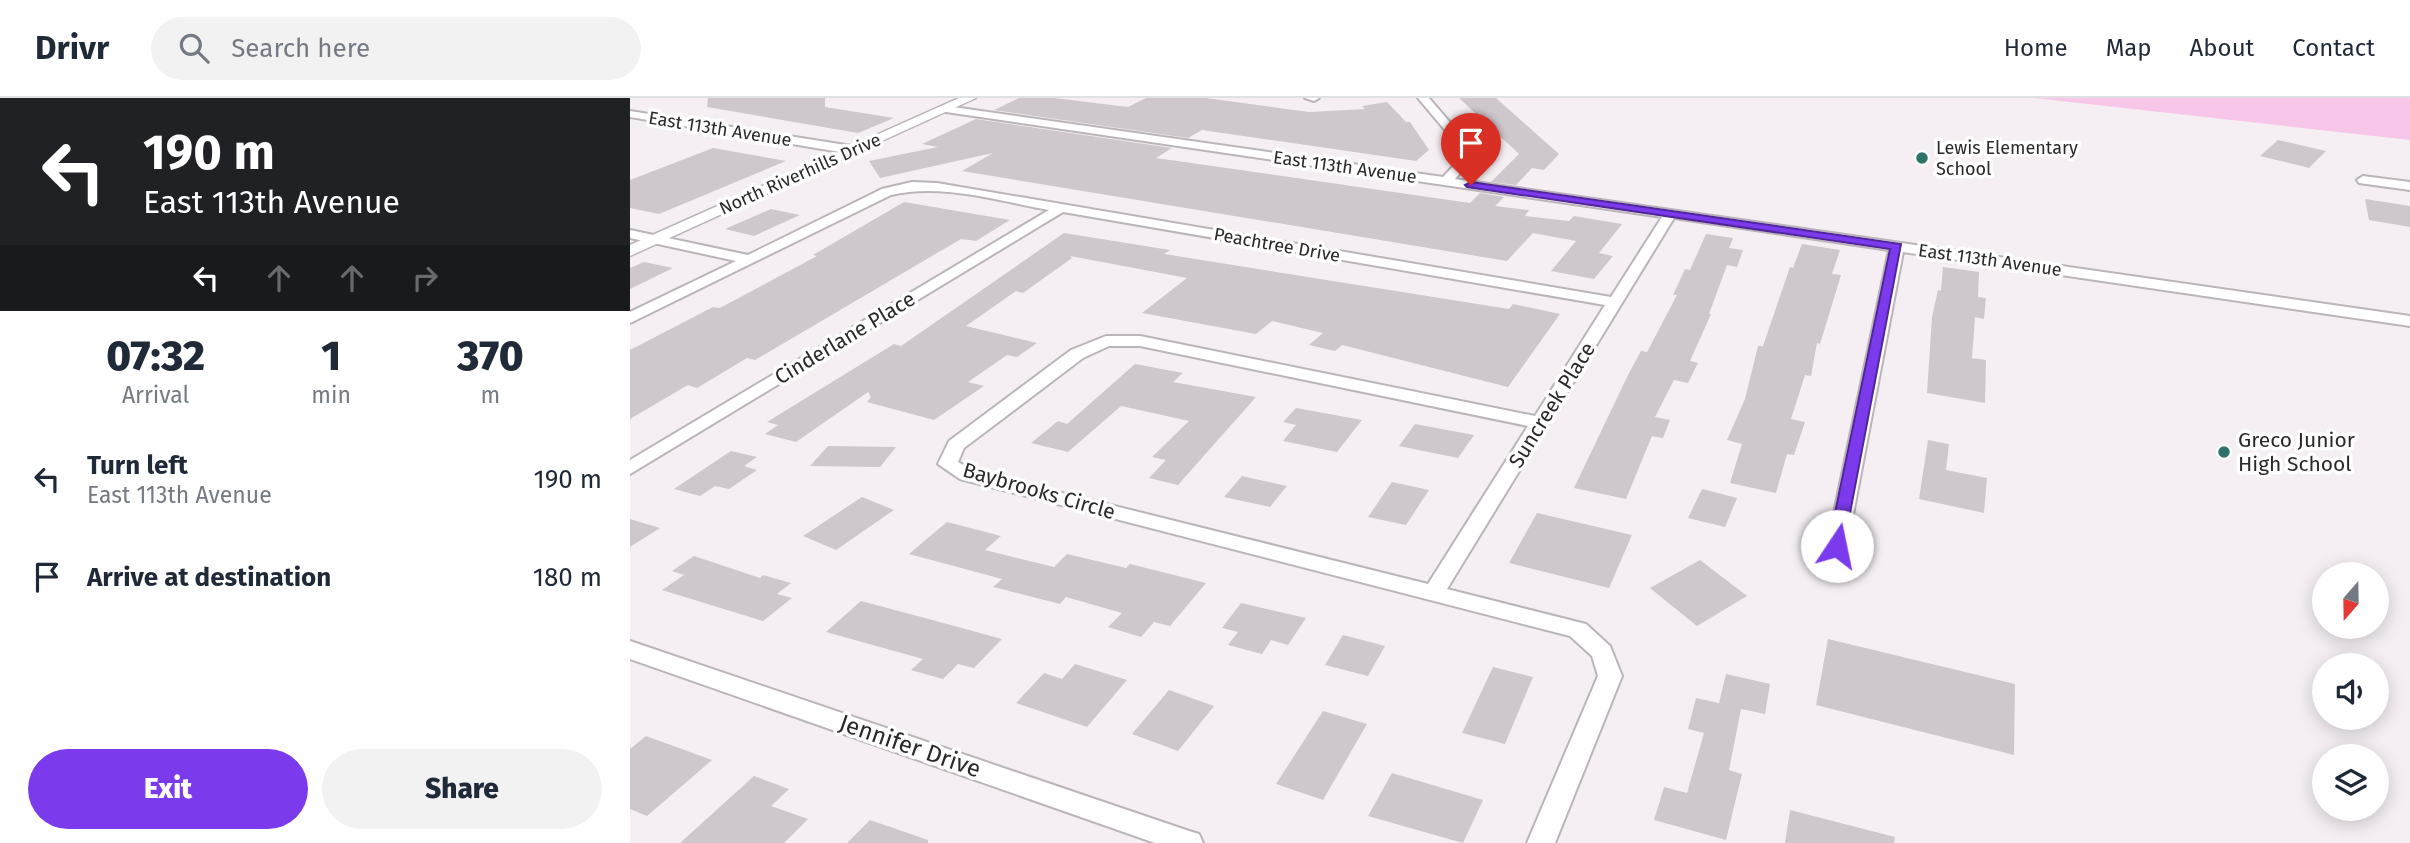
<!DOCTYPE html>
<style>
:root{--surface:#fff;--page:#f2f2f3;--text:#1f2937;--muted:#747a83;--line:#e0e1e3;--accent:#7c3aed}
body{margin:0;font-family:"Fira Sans",sans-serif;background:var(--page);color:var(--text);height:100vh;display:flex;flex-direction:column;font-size:26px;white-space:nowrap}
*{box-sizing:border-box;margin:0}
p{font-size:23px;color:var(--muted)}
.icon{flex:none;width:38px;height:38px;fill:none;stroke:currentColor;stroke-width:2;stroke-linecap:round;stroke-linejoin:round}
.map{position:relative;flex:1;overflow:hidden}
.drawer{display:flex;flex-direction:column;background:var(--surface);width:630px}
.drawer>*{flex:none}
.banner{background:#202124;color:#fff;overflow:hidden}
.needle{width:46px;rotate:200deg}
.buttons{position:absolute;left:1682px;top:464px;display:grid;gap:14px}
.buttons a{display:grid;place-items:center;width:77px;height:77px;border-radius:50%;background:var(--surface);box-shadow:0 4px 18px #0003;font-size:35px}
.pin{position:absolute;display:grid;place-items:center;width:60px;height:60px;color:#fff;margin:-72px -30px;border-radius:50% 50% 50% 0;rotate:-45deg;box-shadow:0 0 7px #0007}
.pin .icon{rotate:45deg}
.me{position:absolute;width:77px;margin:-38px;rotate:11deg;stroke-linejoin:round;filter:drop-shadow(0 0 5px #0008)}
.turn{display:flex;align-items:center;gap:24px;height:147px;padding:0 28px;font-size:32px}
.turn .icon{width:91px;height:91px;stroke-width:2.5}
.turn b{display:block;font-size:49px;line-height:60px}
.lanes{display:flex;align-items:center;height:66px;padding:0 28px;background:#0003;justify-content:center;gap:35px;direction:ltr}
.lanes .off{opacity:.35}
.eta{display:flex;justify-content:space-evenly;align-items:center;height:119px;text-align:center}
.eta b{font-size:42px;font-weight:800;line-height:49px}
.button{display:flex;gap:14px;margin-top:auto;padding:14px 28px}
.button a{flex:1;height:80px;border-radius:42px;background:var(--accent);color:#fff;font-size:28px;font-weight:800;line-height:80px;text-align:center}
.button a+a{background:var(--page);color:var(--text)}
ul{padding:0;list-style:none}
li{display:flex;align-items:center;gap:21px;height:98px;padding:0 28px}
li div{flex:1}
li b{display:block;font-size:26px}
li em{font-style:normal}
header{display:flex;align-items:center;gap:42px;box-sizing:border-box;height:98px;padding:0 35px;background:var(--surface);border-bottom:2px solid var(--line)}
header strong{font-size:33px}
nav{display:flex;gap:38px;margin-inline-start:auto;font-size:24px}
.search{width:490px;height:63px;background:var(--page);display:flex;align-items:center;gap:18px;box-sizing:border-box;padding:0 24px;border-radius:38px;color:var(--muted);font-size:26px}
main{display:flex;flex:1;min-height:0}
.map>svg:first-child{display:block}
.green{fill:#f7c6e8}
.building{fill:#cec7cc}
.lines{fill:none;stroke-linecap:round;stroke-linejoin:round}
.minor-casing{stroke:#bbb4b9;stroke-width:4}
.tertiary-casing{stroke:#bbb4b9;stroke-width:3}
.minor{fill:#fff;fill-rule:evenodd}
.tertiary{fill:#fff;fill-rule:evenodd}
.route{fill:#7c3aed;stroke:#51269a;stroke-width:2}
.poi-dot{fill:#2e7368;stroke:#fefefe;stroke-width:2.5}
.labels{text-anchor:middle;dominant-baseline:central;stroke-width:7;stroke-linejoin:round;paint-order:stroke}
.far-street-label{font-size:18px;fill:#2a2829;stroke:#fefefe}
.far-poi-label{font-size:18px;fill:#2a2829;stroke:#fefefe;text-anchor:start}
.street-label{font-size:21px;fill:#2a2829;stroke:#fefefe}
.poi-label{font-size:21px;fill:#2a2829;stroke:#fefefe;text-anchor:start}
.near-street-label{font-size:24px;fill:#2a2829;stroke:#fefefe}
</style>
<header>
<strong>Drivr</strong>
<div class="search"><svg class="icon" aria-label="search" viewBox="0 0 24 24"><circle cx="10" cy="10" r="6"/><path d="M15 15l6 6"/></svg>Search here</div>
<nav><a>Home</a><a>Map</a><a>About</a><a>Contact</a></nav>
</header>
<main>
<section class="drawer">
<div class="banner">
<div class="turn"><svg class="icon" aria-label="left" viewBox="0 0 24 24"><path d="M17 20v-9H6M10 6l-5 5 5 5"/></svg><div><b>190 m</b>East 113th Avenue</div></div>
<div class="lanes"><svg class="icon" aria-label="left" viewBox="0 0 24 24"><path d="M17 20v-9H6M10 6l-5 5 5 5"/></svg><svg class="icon off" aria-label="ahead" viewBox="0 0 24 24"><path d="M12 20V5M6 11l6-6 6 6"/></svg><svg class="icon off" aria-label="ahead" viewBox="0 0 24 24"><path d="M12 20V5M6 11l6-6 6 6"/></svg><svg class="icon off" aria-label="right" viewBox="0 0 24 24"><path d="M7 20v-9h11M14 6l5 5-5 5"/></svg></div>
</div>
<div class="eta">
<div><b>07:32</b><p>Arrival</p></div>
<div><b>1</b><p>min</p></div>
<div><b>370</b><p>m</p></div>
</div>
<ul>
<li><svg class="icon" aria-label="left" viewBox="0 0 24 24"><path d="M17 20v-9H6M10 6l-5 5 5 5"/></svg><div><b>Turn left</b><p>East 113th Avenue</p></div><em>190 m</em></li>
<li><svg class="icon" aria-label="arrive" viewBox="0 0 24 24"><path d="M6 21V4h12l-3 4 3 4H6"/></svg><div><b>Arrive at destination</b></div><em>180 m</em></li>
</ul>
<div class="button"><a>Exit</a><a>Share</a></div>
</section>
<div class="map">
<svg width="1780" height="745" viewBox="0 0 1780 745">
<rect width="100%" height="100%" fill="#f5eff3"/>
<path class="green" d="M1404,0H1780V42Z"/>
<g class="building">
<path d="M78,0H195V9L264,20L228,35L77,9Z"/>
<path d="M389,0H424L498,9L516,0H576L679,14L735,11L732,8L757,4L776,24H780L799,52L786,63L572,32L558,40L364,12Z"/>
<path d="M829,0H866L929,56L914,72L902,70L886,87L861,84L889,56Z"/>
<path d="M346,21L542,50L526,60L840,105L850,95L874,99L865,108L899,112L895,118L939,123L944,118L992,126L969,155L983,158L964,181L921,173L946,143L903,135L877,163L332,73L363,55L250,80L239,63L308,49L292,46Z"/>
<path d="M1648,42L1696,53L1679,70L1630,58Z"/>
<path d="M83,50L156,63L29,116L0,110V82Z"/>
<path d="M1735,101L1780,108V129L1739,122Z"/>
<path d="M274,104L380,122L346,143L331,141L125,262L117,260L67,290L58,287L0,321V252L83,209L90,210L187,158L183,157Z"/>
<path d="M141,111L170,117L124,138L95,131Z"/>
<path d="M434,135L540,152L534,156L879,211L883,206L930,216L878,289L712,247L705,253L679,247L693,235L642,223L626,236L512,215L557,180L440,158L442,160L393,195L386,193L336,228L407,245L387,259L377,257L338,284L354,288L304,322L237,304L241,299L238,294L166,344L135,336L148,327L137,324L264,246L271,248Z"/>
<path d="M1076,136L1103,140L1099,150L1113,152L1107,169L1097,167L1079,216H1081L1060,263L1068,265L1058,285L1044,282L1025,319L1040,322L1033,340L1022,338L996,401L944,390L998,277L1011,253L1017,254L1047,197H1043L1055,171L1060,172Z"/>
<path d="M1172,146L1210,152L1202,176L1211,177L1190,246L1187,245L1181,278L1175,277L1161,321L1175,324L1164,357L1157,356L1146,395L1100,385L1112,346L1097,342L1115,301L1128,248H1133L1160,169L1163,170Z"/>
<path d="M14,164L43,170L0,191V170Z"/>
<path d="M1313,169L1349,174L1348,199L1356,200L1354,221L1345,219L1342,260L1356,262L1355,305L1297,295L1302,219L1308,192L1311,193Z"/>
<path d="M505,266L553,275L543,284L626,299L548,387L519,380L536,362L522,359L559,323L491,308L438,354L401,345L428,323L437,326Z"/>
<path d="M666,310L732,322L707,354L653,343L666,327L653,324Z"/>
<path d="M785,326L844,337L828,360L769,348Z"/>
<path d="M1298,342L1319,346L1316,372L1357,380L1354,415L1289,401Z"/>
<path d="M198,348L266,349L250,369L180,368Z"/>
<path d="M101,353L127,359L114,368L127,372L99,391L85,388L70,398L44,391Z"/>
<path d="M612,378L657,388L640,409L594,399Z"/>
<path d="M762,384L799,392L776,427L738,419Z"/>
<path d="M1072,391L1107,400L1095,429L1058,420Z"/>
<path d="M232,399L264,412L206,452L173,438Z"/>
<path d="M907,415L1002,437L979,490L879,465Z"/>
<path d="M0,421L30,430L0,449Z"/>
<path d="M317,424L371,438L355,452L424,469L437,456L496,470L500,466L576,485L540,528L524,524L511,539L478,529L492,515L436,499L430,506L363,489L372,481L279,456Z"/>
<path d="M64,458L130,480L133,477L161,485L147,496L162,500L133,523L32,492L54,477L42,473Z"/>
<path d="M1070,462L1117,498L1067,528L1020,490Z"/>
<path d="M231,503L295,520L372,541L344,570L328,566L313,581L281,572L293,561L196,534Z"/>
<path d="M611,505L676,520L658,547L641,542L632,556L598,547L608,534L592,530Z"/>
<path d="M713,537L755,548L738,578L695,567Z"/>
<path d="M1198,541L1385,586L1384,657L1186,607Z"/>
<path d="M445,566L497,582L457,629L386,605L414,575L432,581Z"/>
<path d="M863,569L903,579L875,646L832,635Z"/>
<path d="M1096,576L1140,586L1135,616L1111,611L1099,672L1112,676L1096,742L1024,722L1034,689L1057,695L1074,635L1058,631L1066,600L1089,605Z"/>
<path d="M539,592L584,608L548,653L502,636Z"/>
<path d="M693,613L737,626L693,702L646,686Z"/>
<path d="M16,638L82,662L17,718L0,711V651Z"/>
<path d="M762,675L853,702L833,745L738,718Z"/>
<path d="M124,678L159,691L141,708L178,721L154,745H50Z"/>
<path d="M1160,712L1265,739L1264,745H1155Z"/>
<path d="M240,722L298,742V745H217Z"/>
</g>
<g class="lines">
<g class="minor-casing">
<g id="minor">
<path d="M675,0H689L684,3Z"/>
<path d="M788,0H799L847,56L825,81L1780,218V228L1273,154L1217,448L1207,455L1197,448L1259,152L1044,120L817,491L956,526L980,548L992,578L925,745H897L968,578L962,558L940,538L330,381L308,366L319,343L441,252L476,238H510L905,318L975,207L433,114L0,376V362L419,112C368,103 312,85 261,97L0,225V214L106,163L0,140V132L118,157L252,91L282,84L307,85L981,199L1032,119L316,14L311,11L316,8L813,79L835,56ZM479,248H510L898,328L798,486L344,373L328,364L334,350L453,260Z"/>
<path d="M0,13L222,48L228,52L222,56L0,19Z"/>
<path d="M1733,78L1780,84V92L1729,85L1727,82Z"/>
<path d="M0,543L559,733L569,736L573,745H525L0,561Z"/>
</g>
</g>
<g class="tertiary-casing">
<path id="tertiary" d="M329,0H346L0,158V147Z"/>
</g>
<use href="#minor" class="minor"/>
<use href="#tertiary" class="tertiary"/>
</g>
<path class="route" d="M841,84L1271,146L1213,452L1207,454L1198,448L1260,151L837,89L835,87Z"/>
<g class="poi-dot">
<circle cx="1292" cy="60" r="7"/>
<circle cx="1594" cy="354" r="7"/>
</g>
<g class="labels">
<g class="far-street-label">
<text transform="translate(90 31) rotate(9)">East 113th Avenue</text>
<text transform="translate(715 69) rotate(8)">East 113th Avenue</text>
<text transform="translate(170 76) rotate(-24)">North Riverhills Drive</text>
<text transform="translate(647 147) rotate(10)">Peachtree Drive</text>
<text transform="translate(1360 162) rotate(8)">East 113th Avenue</text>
</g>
<g class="far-poi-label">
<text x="1306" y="50">Lewis Elementary<tspan x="1306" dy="21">School</tspan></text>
</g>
<g class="street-label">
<text transform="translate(215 240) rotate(-31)">Cinderlane Place</text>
<text transform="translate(922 307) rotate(-58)">Suncreek Place</text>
<text transform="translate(409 393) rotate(16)">Baybrooks Circle</text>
</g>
<g class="poi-label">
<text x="1608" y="342">Greco Junior<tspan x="1608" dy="24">High School</tspan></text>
</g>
<g class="near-street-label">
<text transform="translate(280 648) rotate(19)">Jennifer Drive</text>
</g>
</g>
</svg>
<div class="buttons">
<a><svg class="needle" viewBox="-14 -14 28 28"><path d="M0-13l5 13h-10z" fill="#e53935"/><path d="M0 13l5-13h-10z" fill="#747a83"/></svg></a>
<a><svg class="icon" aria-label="sound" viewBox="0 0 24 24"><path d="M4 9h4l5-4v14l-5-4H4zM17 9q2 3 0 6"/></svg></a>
<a><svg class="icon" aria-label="layers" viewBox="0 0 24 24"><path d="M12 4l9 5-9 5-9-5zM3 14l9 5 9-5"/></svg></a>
</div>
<div class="pin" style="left:841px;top:87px;background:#d93025"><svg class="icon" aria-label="arrive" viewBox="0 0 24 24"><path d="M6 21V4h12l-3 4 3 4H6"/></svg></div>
<svg class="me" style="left:1207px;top:448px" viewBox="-20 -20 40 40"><circle r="19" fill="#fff"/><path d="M0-13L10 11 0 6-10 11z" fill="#7c3aed"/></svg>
</div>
</main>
